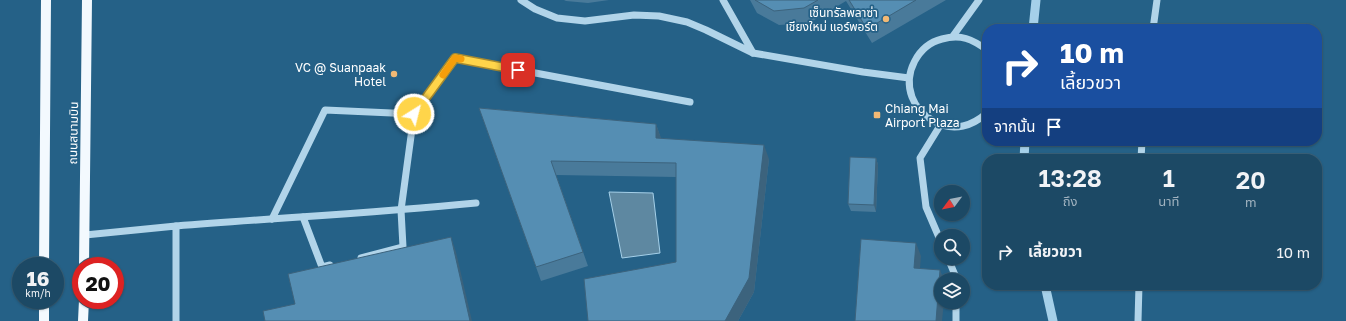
<!DOCTYPE html>
<html lang="th">
<meta charset="utf-8">
<style>
:root{--surface:#1c4965;--page:#25506b;--text:#f1f3f6;--muted:#a0b2bf;--line:#3a6179}
body{margin:0;font-family:"Golos Text","Noto Sans Thai",sans-serif;background:var(--page);color:var(--text);height:100vh;display:flex;flex-direction:column;font-size:15px;white-space:nowrap}
*{box-sizing:border-box;margin:0}
p{font-size:13px;color:var(--muted)}
.icon{flex:none;width:22px;height:22px;fill:none;stroke:currentColor;stroke-width:2;stroke-linecap:round;stroke-linejoin:round}
.map{position:relative;flex:1;overflow:hidden}
.panel{position:absolute;left:982px;top:154px;width:340px;height:136px;display:flex;flex-direction:column;background:var(--surface);border-radius:16px;box-shadow:0 1px 3px #0004,0 0 0 1px var(--line)}
.panel>*{flex:none}
.banner{position:absolute;left:982px;top:24px;width:340px;height:122px;border-radius:16px;box-shadow:0 1px 3px #0004,0 0 0 1px var(--line);background:#1a4fa0;color:#fff;overflow:hidden}
.needle{width:26px;rotate:238deg}
.buttons{position:absolute;left:934px;top:185px;display:grid;gap:8px}
.buttons a{display:grid;place-items:center;width:36px;height:36px;border-radius:50%;background:var(--surface);box-shadow:0 1px 3px #0004,0 0 0 1px var(--line);font-size:20px}
.speed{position:absolute;left:12px;top:257px;display:flex;gap:8px;font-size:20px;font-weight:700;text-align:center}
.speed>*{display:grid;place-content:center;width:52px;height:52px;border-radius:50%;background:var(--surface);box-shadow:0 1px 3px #0004,0 0 0 1px var(--line);line-height:1}
.speed small{font-size:10px;font-weight:400}
.speed .limit{border:6px solid #d22;background:#fff;color:#111}
.pin{position:absolute;display:grid;place-items:center;width:34px;height:34px;color:#fff;margin:-17px;border-radius:8px;box-shadow:0 2px 6px #0006}
.me{position:absolute;width:44px;margin:-22px;rotate:36deg;stroke-linejoin:round;filter:drop-shadow(0 0 3px #0008)}
.turn{display:flex;align-items:center;gap:14px;height:84px;padding:0 12px;font-size:18px}
.turn .icon{width:52px;height:52px;stroke-width:2.5}
.turn b{display:block;font-size:28px;line-height:34px}
.then{display:flex;align-items:center;height:38px;padding:0 12px;background:#0003;gap:8px;font-size:15px}
.eta{display:flex;justify-content:space-evenly;align-items:center;height:68px;text-align:center}
.eta b{font-size:24px;font-weight:600;line-height:28px}
ul{padding:0;list-style:none}
li{display:flex;align-items:center;gap:12px;height:60px;padding:0 12px}
li div{flex:1}
li b{display:block;font-size:15px}
li em{font-style:normal}
.map>svg:first-child{display:block}
.water{fill:#5e88a1;stroke:#a5d0e9}
.lines{fill:none;stroke-linecap:round;stroke-linejoin:round}
.stream{stroke:#a5d0e9;stroke-width:9}
.minor{stroke:#b1d4e9;stroke-width:7}
.major{stroke:#f3f9fe;stroke-width:10}
.wall{fill:#497a9a}
.shaded-wall{fill:#3c637d}
.building{fill:#558eb3;stroke:#3c637d}
.route-casing{stroke:#a68a30;stroke-width:10}
.route{stroke:#ffd54a;stroke-width:7}
.slow{stroke:#f59e0b;stroke-width:7}
.poi-dot{fill:#f2b975;stroke:#256187;stroke-width:1.5}
.labels{text-anchor:middle;dominant-baseline:central;stroke-width:3.5;stroke-linejoin:round;paint-order:stroke}
.poi-label{font-size:12px;fill:#fff;stroke:#256187;text-anchor:end}
.street-label{font-size:12px;fill:#fff;stroke:#256187}
</style>
<div class="map">
<svg width="1346" height="321" viewBox="0 0 1346 321">
<rect width="100%" height="100%" fill="#256187"/>
<path class="water" d="M609,192L653,193L660,253L622,258Z"/>
<g class="lines">
<g class="stream">
<path d="M1033,29L1036,0"/>
<path d="M1024,159L1025,141"/>
<path d="M1045,285L1053,321"/>
</g>
<g class="minor">
<path d="M521,0L535,9L557,18L585,21L634,15L659,16L687,22L706,30L753,53L863,72L909,78"/>
<path d="M723,0L753,53"/>
<path d="M1153,29L1157,0"/>
<path d="M953,36L979,0"/>
<path d="M987,50C972,39 961,34 942,39C918,45 903,73 912,97C919,116 943,131 963,126C973,124 980,119 987,113"/>
<path d="M414,114L455,58L690,102"/>
<path d="M941,124L920,158L926,207L941,242"/>
<path d="M1141,159L1142,141"/>
<path d="M303,217L322,267L330,265"/>
<path d="M272,219L325,110L414,114L401,210L403,247L361,258"/>
<path d="M176,226C276,218 376,213 476,203"/>
<path d="M85,235L176,226V321"/>
<path d="M948,258L957,280"/>
<path d="M956,321V302"/>
<path d="M1138,321L1139,285"/>
</g>
<g class="major">
<path d="M44,266L46,0"/>
<path d="M84,266L87,0"/>
<path d="M44,321V300"/>
<path d="M83,321L84,300"/>
</g>
</g>
<g class="wall">
<path d="M564,0H609L588,3L566,1Z"/>
<path d="M750,0H946L872,43L846,1L809,23L779,25L757,13Z"/>
<path d="M479,108L656,124L661,139L769,159L754,292L738,321H588L676,262V177L556,175L588,266L541,281Z"/>
<path d="M876,158L878,165L876,212L851,211L848,204Z"/>
</g>
<g class="shaded-wall">
<path d="M656,124L661,138L662,152L656,138Z"/>
<path d="M764,145L769,159L754,292L738,321H725Z"/>
<path d="M876,158L878,165L876,212L874,205Z"/>
<path d="M451,237L456,252L472,321H470Z"/>
<path d="M916,243L921,256L919,282L914,268Z"/>
<path d="M940,270L944,280H941V302H944L942,321H936Z"/>
</g>
<g class="building">
<path d="M755,0H818L804,8L774,11Z"/>
<path d="M849,0H916L867,29Z"/>
<path d="M479,108L656,124V138L764,145L749,278L725,321H588L584,279L676,262V163L551,161L583,252L536,267Z"/>
<path d="M850,157L876,158L874,205L848,204Z"/>
<path d="M451,237L470,321H265L263,311L295,304L288,274Z"/>
<path d="M861,239L916,243L914,268L940,270L936,321H855Z"/>
</g>
<g class="lines">
<g class="route-casing">
<path id="route" d="M414,114L455,58L518,70"/>
</g>
<use href="#route" class="route"/>
<path class="slow" d="M443,75L455,58L461,59"/>
</g>
<g class="poi-dot">
<circle cx="886" cy="19" r="4"/>
<circle cx="394" cy="74" r="4"/>
<rect x="873" y="111" width="8" height="8" rx="2"/>
</g>
<g class="labels">
<g class="poi-label">
<text x="878" y="12">เซ็นทรัลพลาซ่า<tspan x="878" dy="14">เชียงใหม่ แอร์พอร์ต</tspan></text>
<text x="386" y="67">VC @ Suanpaak<tspan x="386" dy="14">Hotel</tspan></text>
<text x="885" y="108" text-anchor="start">Chiang Mai<tspan x="885" dy="14">Airport Plaza</tspan></text>
</g>
<g class="street-label">
<text transform="translate(73 133) rotate(-89)">ถนนสนามบิน</text>
</g>
</g>
</svg>
<div class="buttons">
<a><svg class="needle" viewBox="-14 -14 28 28"><path d="M0-13l5 13h-10z" fill="#e53935"/><path d="M0 13l5-13h-10z" fill="#a0b2bf"/></svg></a>
<a><svg class="icon" aria-label="search" viewBox="0 0 24 24"><circle cx="10" cy="10" r="6"/><path d="M15 15l6 6"/></svg></a>
<a><svg class="icon" aria-label="layers" viewBox="0 0 24 24"><path d="M12 4l9 5-9 5-9-5zM3 14l9 5 9-5"/></svg></a>
</div>
<div class="speed"><div>16<small>km/h</small></div><div class="limit">20</div></div>
<div class="pin" style="left:518px;top:70px;background:#d93025"><svg class="icon" aria-label="arrive" viewBox="0 0 24 24"><path d="M6 21V4h12l-3 4 3 4H6"/></svg></div>
<svg class="me" style="left:414px;top:114px" viewBox="-20 -20 40 40"><circle r="17" fill="#ffd54a" stroke="#fff" stroke-width="3"/><path d="M0-11L8 9 0 5-8 9z" fill="#fff"/></svg>
<div class="banner">
<div class="turn"><svg class="icon" aria-label="right" viewBox="0 0 24 24"><path d="M7 20v-9h11M14 6l5 5-5 5"/></svg><div><b>10 m</b>เลี้ยวขวา</div></div>
<div class="then">จากนั้น<svg class="icon" aria-label="arrive" viewBox="0 0 24 24"><path d="M6 21V4h12l-3 4 3 4H6"/></svg></div>
</div>
<section class="panel">
<div class="eta">
<div><b>13:28</b><p>ถึง</p></div>
<div><b>1</b><p>นาที</p></div>
<div><b>20</b><p>m</p></div>
</div>
<ul>
<li><svg class="icon" aria-label="right" viewBox="0 0 24 24"><path d="M7 20v-9h11M14 6l5 5-5 5"/></svg><div><b>เลี้ยวขวา</b></div><em>10 m</em></li>
</ul>
</section>
</div>
